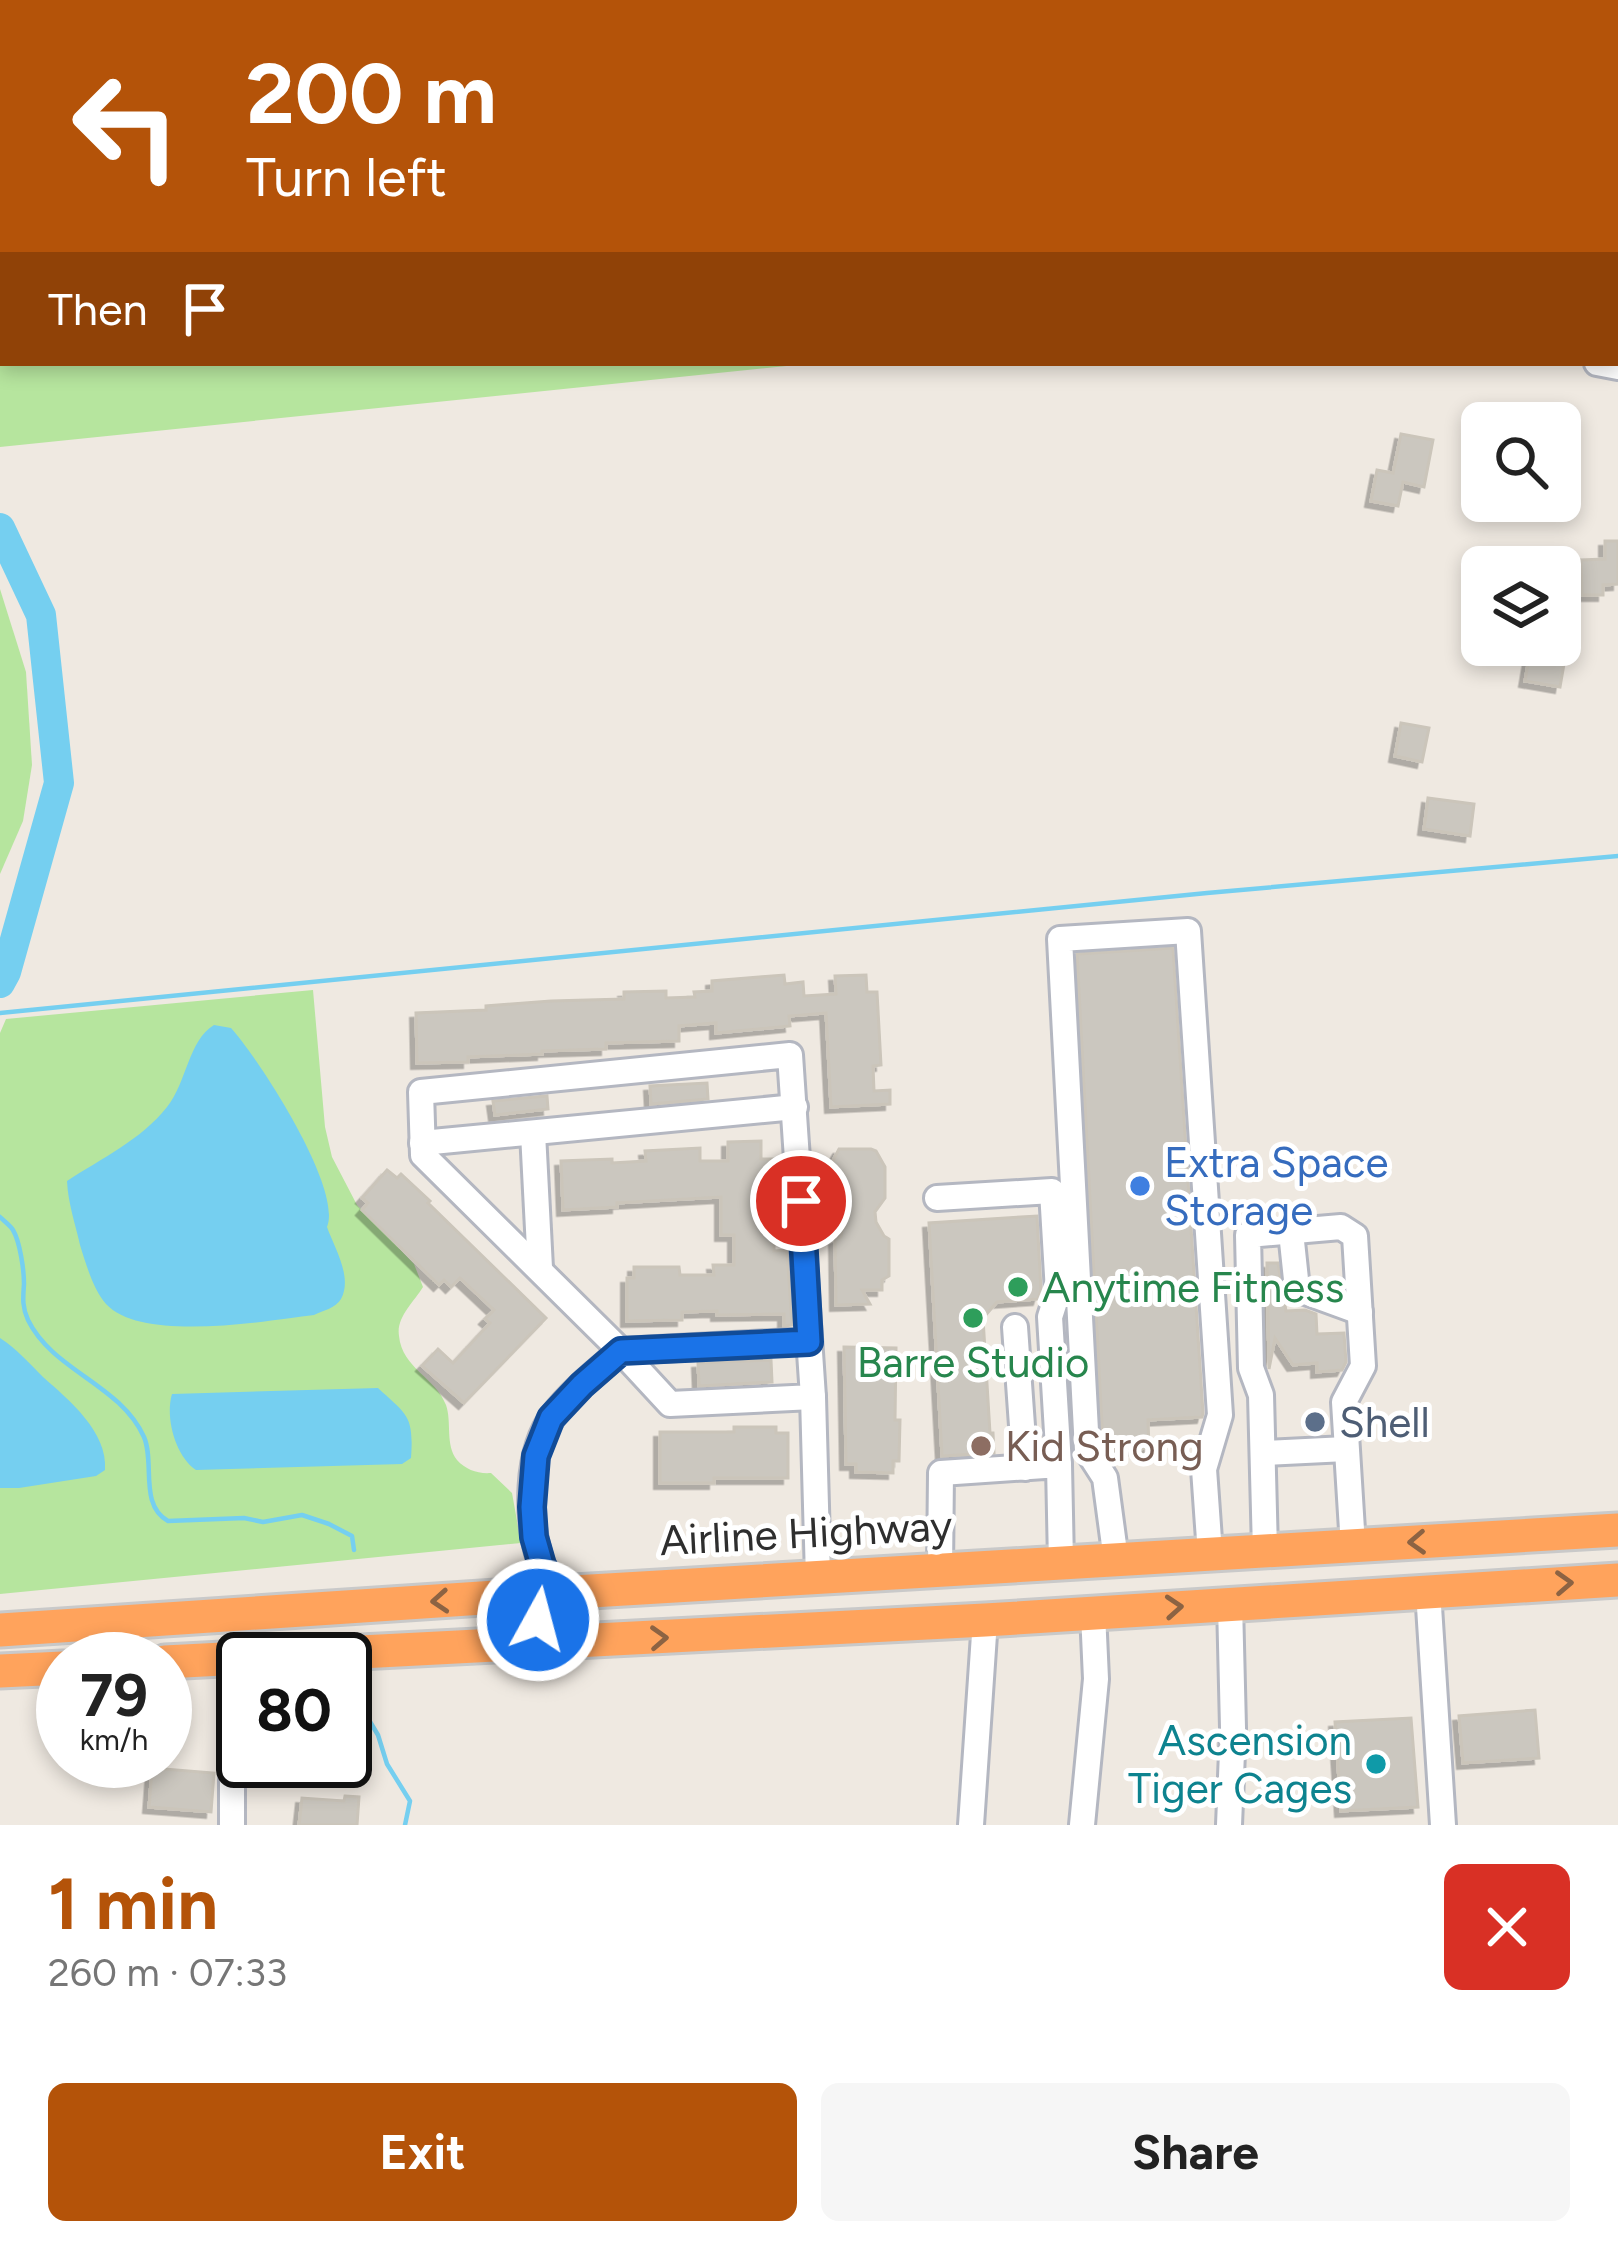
<!DOCTYPE html>
<meta charset="utf-8">
<style>
:root{--surface:#fff;--page:#f6f6f6;--text:#222;--muted:#767676;--accent:#b45309}
body{margin:0;font-family:Figtree,sans-serif;background:var(--page);color:var(--text);height:100vh;display:flex;flex-direction:column;font-size:45px;white-space:nowrap}
*{box-sizing:border-box;margin:0}
p{font-size:39px;color:var(--muted)}
.icon{flex:none;width:66px;height:66px;fill:none;stroke:currentColor;stroke-width:2;stroke-linecap:round;stroke-linejoin:round}
.map{position:relative;height:1825px;overflow:hidden}
.details{display:flex;flex-direction:column;background:var(--surface);flex:1}
.details>*{flex:none}
.guide{position:absolute;left:0px;top:0px;width:1620px;height:366px;box-shadow:0 6px 18px #0003;background:#b45309;color:#fff;overflow:hidden}
.fabs{position:absolute;left:1461px;top:402px;display:grid;gap:24px}
.fabs a{display:grid;place-items:center;width:120px;height:120px;border-radius:18px;background:var(--surface);box-shadow:0 6px 18px #0003;font-size:60px}
.speed{position:absolute;left:36px;top:1632px;display:flex;gap:24px;font-size:60px;font-weight:700;text-align:center}
.speed>*{display:grid;place-content:center;width:156px;height:156px;border-radius:50%;background:var(--surface);box-shadow:0 6px 18px #0003;line-height:1}
.speed small{font-size:30px;font-weight:400}
.speed .limit{border:6px solid #111;border-radius:18px;background:#fff;color:#111}
.pin{position:absolute;display:grid;place-items:center;width:102px;height:102px;color:#fff;margin:-51px;border:6px solid #fff;border-radius:50%;box-shadow:0 3px 12px #0007}
.me{position:absolute;width:132px;margin:-66px;rotate:7deg;stroke-linejoin:round;filter:drop-shadow(0 0 9px #0008)}
.turn{display:flex;align-items:center;gap:42px;height:252px;padding:0 48px;font-size:54px}
.turn .icon{width:156px;height:156px;stroke-width:2.5}
.turn b{display:block;font-size:84px;line-height:102px}
.then{display:flex;align-items:center;height:114px;padding:0 48px;background:#0003;gap:24px;font-size:45px}
.round{display:grid;place-items:center;flex:none;width:126px;height:126px;border-radius:18px;background:var(--page)}
.headline{display:flex;align-items:center;justify-content:space-between;height:204px;padding:0 48px}
h1{font-size:72px;font-weight:700;line-height:90px;color:var(--accent)}
.cta{display:flex;gap:24px;margin-top:auto;padding:24px 48px}
.cta a{flex:1;height:138px;border-radius:18px;background:var(--accent);color:#fff;font-size:48px;font-weight:700;line-height:138px;text-align:center}
.cta a+a{background:var(--page);color:var(--text)}
.map>svg:first-child{display:block}
.green{fill:#b6e59e}
.water{fill:#75cff0}
.lines{fill:none;stroke-linecap:round;stroke-linejoin:round}
.stream{stroke:#75cff0;stroke-width:4.5}
.river{stroke:#75cff0;stroke-width:30}
.building{fill:#cbc7bf;stroke:#cbc5ba;stroke-width:3;filter:url(#shadow)}
.minor-casing{stroke:#b4b7c1;stroke-width:30}
.major-casing{stroke:#c9c9c9;stroke-width:36}
.highway-casing{stroke:#c9c9c9;stroke-width:39}
.minor{stroke:#fff;stroke-width:24}
.major{stroke:#f2d163;stroke-width:30}
.highway{stroke:#ffa35c;stroke-width:33}
.oneway{stroke:#8c6343}
.route-casing{stroke:#114b97;stroke-width:30}
.route{stroke:#1a73e8;stroke-width:21}
.shop-dot{fill:#3f7fe0;stroke:#fff;stroke-width:4.5}
.leisure-dot{fill:#2e9e5b;stroke:#fff;stroke-width:4.5}
.service-dot{fill:#5c6f8a;stroke:#fff;stroke-width:4.5}
.education-dot{fill:#8d6e63;stroke:#fff;stroke-width:4.5}
.culture-dot{fill:#0f9aa8;stroke:#fff;stroke-width:4.5}
.labels{text-anchor:middle;dominant-baseline:central;stroke-width:10;stroke-linejoin:round;paint-order:stroke}
.shop-label{font-size:42px;fill:#366cbe;stroke:#fff;text-anchor:start}
.leisure-label{font-size:42px;fill:#27864d;stroke:#fff;text-anchor:start}
.service-label{font-size:42px;fill:#4e5e75;stroke:#fff;text-anchor:start}
.education-label{font-size:42px;fill:#785e54;stroke:#fff;text-anchor:start}
.street-label{font-size:42px;fill:#2e2e2e;stroke:#fff}
.culture-label{font-size:42px;fill:#0d838f;stroke:#fff;text-anchor:end}
</style>
<div class="map">
<svg width="1618" height="1825" viewBox="0 0 1618 1825">
<defs>
<filter id="shadow"><feDropShadow dx="-5.5" dy="5.5" stdDeviation="0" flood-color="#0004"/></filter>
</defs>
<rect width="100%" height="100%" fill="#efe9e1"/>
<g class="green">
<path d="M0,0H575L577,3H3V363H816L0,447Z"/>
<path d="M0,589L26,672L32,765L23,821L0,874Z"/>
<path d="M313,990L325,1127L332,1157L357,1205L414,1264L423,1287C414,1302 396,1317 399,1336C402,1368 436,1378 446,1405C452,1422 445,1445 457,1460C466,1470 478,1474 491,1473L512,1493L521,1543L0,1594V1033L6,1019Z"/>
</g>
<g class="water">
<path d="M214,1025L231,1028C259,1059 343,1188 327,1227C334,1247 353,1277 341,1299C336,1308 322,1311 314,1315C265,1321 142,1343 106,1304C93,1289 86,1264 80,1245C75,1223 68,1203 67,1181C102,1158 141,1140 167,1107C187,1082 188,1041 214,1025Z"/>
<path d="M0,1338C17,1349 29,1363 43,1377C69,1400 108,1432 105,1470L96,1476L19,1488H0Z"/>
<path d="M378,1388C407,1415 414,1415 411,1458L402,1464L196,1470C175,1456 165,1417 172,1394Z"/>
</g>
<g class="lines">
<g class="stream">
<path d="M0,1013L1207,893L1618,856"/>
<path d="M0,1217C4,1221 10,1225 13,1230C20,1242 24,1270 24,1284C23,1298 22,1307 28,1320C53,1371 120,1384 144,1437C155,1463 139,1505 168,1521L244,1518L263,1522L302,1515L329,1524L352,1536L354,1550"/>
<path d="M363,1710L378,1735L387,1764L410,1801L405,1825"/>
</g>
<path class="river" d="M0,528L41,615L59,783L6,972L0,983"/>
</g>
<g class="building">
<path d="M1401,434L1433,440L1424,487L1403,482L1398,506L1371,501L1377,470L1393,473Z"/>
<path d="M1605,541H1618V584L1603,585V595H1582L1581,560L1605,559Z"/>
<path d="M1529,658L1564,664L1560,687L1525,681Z"/>
<path d="M1401,723L1429,728L1422,762L1395,756Z"/>
<path d="M1428,798L1474,804L1470,836L1424,829Z"/>
<path d="M1173,948L1203,1413L1202,1417L1148,1420L1149,1448L1107,1451L1103,1445L1077,954Z"/>
<path d="M784,975L785,984L803,982L804,996L836,994L835,976L866,975L867,992H877L881,1065L873,1066L874,1091L890,1090V1104L831,1107L826,1013L789,1016L790,1026L716,1033V1023L679,1026V1041L606,1043V1049L542,1051V1054L468,1057V1062L417,1063L416,1013L486,1010V1006L551,1001L624,999V992L666,991V998L695,997L694,992L712,991V981Z"/>
<path d="M707,1083L708,1099L651,1104L650,1086Z"/>
<path d="M547,1096L548,1109L495,1115L493,1101Z"/>
<path d="M761,1141V1159H774V1251L787,1250L792,1325L784,1326V1314L717,1315V1311L682,1312V1320L627,1321V1278H634V1267H679L680,1275H714L713,1265H734V1235H721V1197L617,1203V1207L563,1210L561,1161L612,1159V1163L646,1161L645,1151L700,1148V1161H728V1142Z"/>
<path d="M839,1149H871L876,1151L885,1167V1198L875,1212L876,1222L884,1236L889,1239V1276L882,1280V1290H862L870,1304L836,1305L835,1240L841,1237L844,1220L835,1204L831,1202L830,1166Z"/>
<path d="M387,1170L397,1178L401,1174L430,1201L428,1203L546,1318L464,1403L422,1366L438,1349L453,1363L490,1323L485,1319L494,1310L460,1278L451,1287L444,1280L439,1285L362,1210L368,1203L362,1198Z"/>
<path d="M1037,1216L1041,1290L1038,1299L997,1302L983,1318L990,1433H993L994,1453L942,1456L929,1223Z"/>
<path d="M1267,1263H1278L1286,1311L1305,1310L1316,1314L1317,1334L1344,1333L1346,1362L1342,1370L1317,1372V1363L1293,1365L1275,1338L1269,1369Z"/>
<path d="M844,1347L896,1348L895,1420H900L899,1461H893V1473L856,1472V1464H846Z"/>
<path d="M771,1360L772,1382L699,1386L698,1363Z"/>
<path d="M734,1427H776V1433H788V1478H714V1483H660V1432H734Z"/>
<path d="M1535,1710L1539,1758L1463,1763L1459,1716Z"/>
<path d="M1411,1718L1418,1807L1341,1811L1335,1722Z"/>
<path d="M152,1768L214,1773L211,1812L149,1807Z"/>
<path d="M345,1796L359,1797L357,1825H299L302,1798L344,1801Z"/>
</g>
<g class="lines">
<g class="minor-casing">
<g id="minor">
<path d="M1015,0L1018,3"/>
<path d="M1597,363L1618,367"/>
<path d="M533,1133L540,1268"/>
<path d="M422,1143L795,1107"/>
<path d="M937,1198L1052,1191L1058,1292L1050,1317L1059,1465"/>
<path d="M1291,1232L1297,1289L1360,1312"/>
<path d="M1015,1327L1025,1468"/>
<path d="M813,1397L818,1578"/>
<path d="M1263,1453L1346,1449"/>
<path d="M1265,1551L1261,1395L1251,1368L1248,1235L1341,1227L1355,1236L1363,1366L1344,1402L1353,1546"/>
<path d="M1116,1560L1105,1478L1087,1450L1060,939L1188,931L1220,1415L1204,1469L1210,1554"/>
<path d="M940,1570L941,1473L1059,1465L1061,1563"/>
<path d="M1428,1591L1443,1825"/>
<path d="M557,1593C551,1582 544,1572 540,1560C527,1518 526,1452 554,1415C572,1391 598,1371 621,1351L670,1404L813,1397L790,1055L421,1092L423,1155L621,1351L809,1341"/>
<path d="M232,1825V1658"/>
<path d="M971,1825L985,1620"/>
<path d="M1082,1825L1096,1679L1093,1613"/>
<path d="M1229,1825L1233,1728L1230,1603"/>
</g>
</g>
<g class="major-casing">
<g id="major">
<path d="M1529,0L1531,3"/>
<path d="M1617,97L1618,98"/>
</g>
</g>
<g class="highway-casing">
<g id="highway">
<path d="M0,1630L557,1593L1618,1530"/>
<path d="M165,1662L985,1620L1618,1580"/>
<path d="M0,1671L63,1668"/>
</g>
</g>
<use href="#minor" class="minor"/>
<use href="#major" class="major"/>
<use href="#highway" class="highway"/>
</g>
<defs><path id="oneway-chevron" d="M-2-3.5L2.5 0L-2 3.5" fill="none" stroke-width="1.6" stroke-linecap="round" stroke-linejoin="round" transform="scale(3)"/></defs>
<g class="oneway">
<use href="#oneway-chevron" transform="translate(1417 1542) rotate(177)"/>
<use href="#oneway-chevron" transform="translate(1564 1583) rotate(-3)"/>
<use href="#oneway-chevron" transform="translate(440 1601) rotate(176)"/>
<use href="#oneway-chevron" transform="translate(1174 1607) rotate(-4)"/>
<use href="#oneway-chevron" transform="translate(659 1638) rotate(-3)"/>
</g>
<g class="lines">
<g class="route-casing">
<path id="route" d="M538,1620L550,1606L557,1593L542,1565L534,1537L532,1507L536,1456L551,1418L582,1385L621,1351L809,1342L801,1201"/>
</g>
<use href="#route" class="route"/>
</g>
<circle class="shop-dot" cx="1140" cy="1186" r="12"/>
<g class="leisure-dot">
<circle cx="1018" cy="1287" r="12"/>
<circle cx="973" cy="1318" r="12"/>
</g>
<circle class="service-dot" cx="1315" cy="1422" r="12"/>
<circle class="education-dot" cx="981" cy="1446" r="12"/>
<circle class="culture-dot" cx="1376" cy="1764" r="12"/>
<g class="labels">
<g class="shop-label">
<text x="1164" y="1162">Extra Space<tspan x="1164" dy="48">Storage</tspan></text>
</g>
<g class="leisure-label">
<text x="1042" y="1287">Anytime Fitness</text>
<text x="973" y="1362" text-anchor="middle">Barre Studio</text>
</g>
<g class="service-label">
<text x="1339" y="1422">Shell</text>
</g>
<g class="education-label">
<text x="1005" y="1446">Kid Strong</text>
</g>
<g class="street-label">
<text transform="translate(806 1533) rotate(-3)">Airline Highway</text>
</g>
<g class="culture-label">
<text x="1352" y="1740">Ascension<tspan x="1352" dy="48">Tiger Cages</tspan></text>
</g>
</g>
</svg>
<div class="fabs">
<a><svg class="icon" aria-label="search" viewBox="0 0 24 24"><circle cx="10" cy="10" r="6"/><path d="M15 15l6 6"/></svg></a>
<a><svg class="icon" aria-label="layers" viewBox="0 0 24 24"><path d="M12 4l9 5-9 5-9-5zM3 14l9 5 9-5"/></svg></a>
</div>
<div class="speed"><div>79<small>km/h</small></div><div class="limit">80</div></div>
<div class="pin" style="left:801px;top:1201px;background:#d93025"><svg class="icon" aria-label="arrive" viewBox="0 0 24 24"><path d="M6 21V4h12l-3 4 3 4H6"/></svg></div>
<svg class="me" style="left:538px;top:1620px" viewBox="-20 -20 40 40"><circle r="17" fill="#1a73e8" stroke="#fff" stroke-width="3"/><path d="M0-11L8 9 0 5-8 9z" fill="#fff"/></svg>
<div class="guide">
<div class="turn"><svg class="icon" aria-label="left" viewBox="0 0 24 24"><path d="M17 20v-9H6M10 6l-5 5 5 5"/></svg><div><b>200 m</b>Turn left</div></div>
<div class="then">Then<svg class="icon" aria-label="arrive" viewBox="0 0 24 24"><path d="M6 21V4h12l-3 4 3 4H6"/></svg></div>
</div>
</div>
<section class="details">
<div class="headline"><div><h1>1 min</h1><p>260 m · 07:33</p></div><a class="round" style="background:#d93025;color:#fff"><svg class="icon" aria-label="close" viewBox="0 0 24 24"><path d="M6 6l12 12M18 6L6 18"/></svg></a></div>
<div class="cta"><a>Exit</a><a>Share</a></div>
</section>
